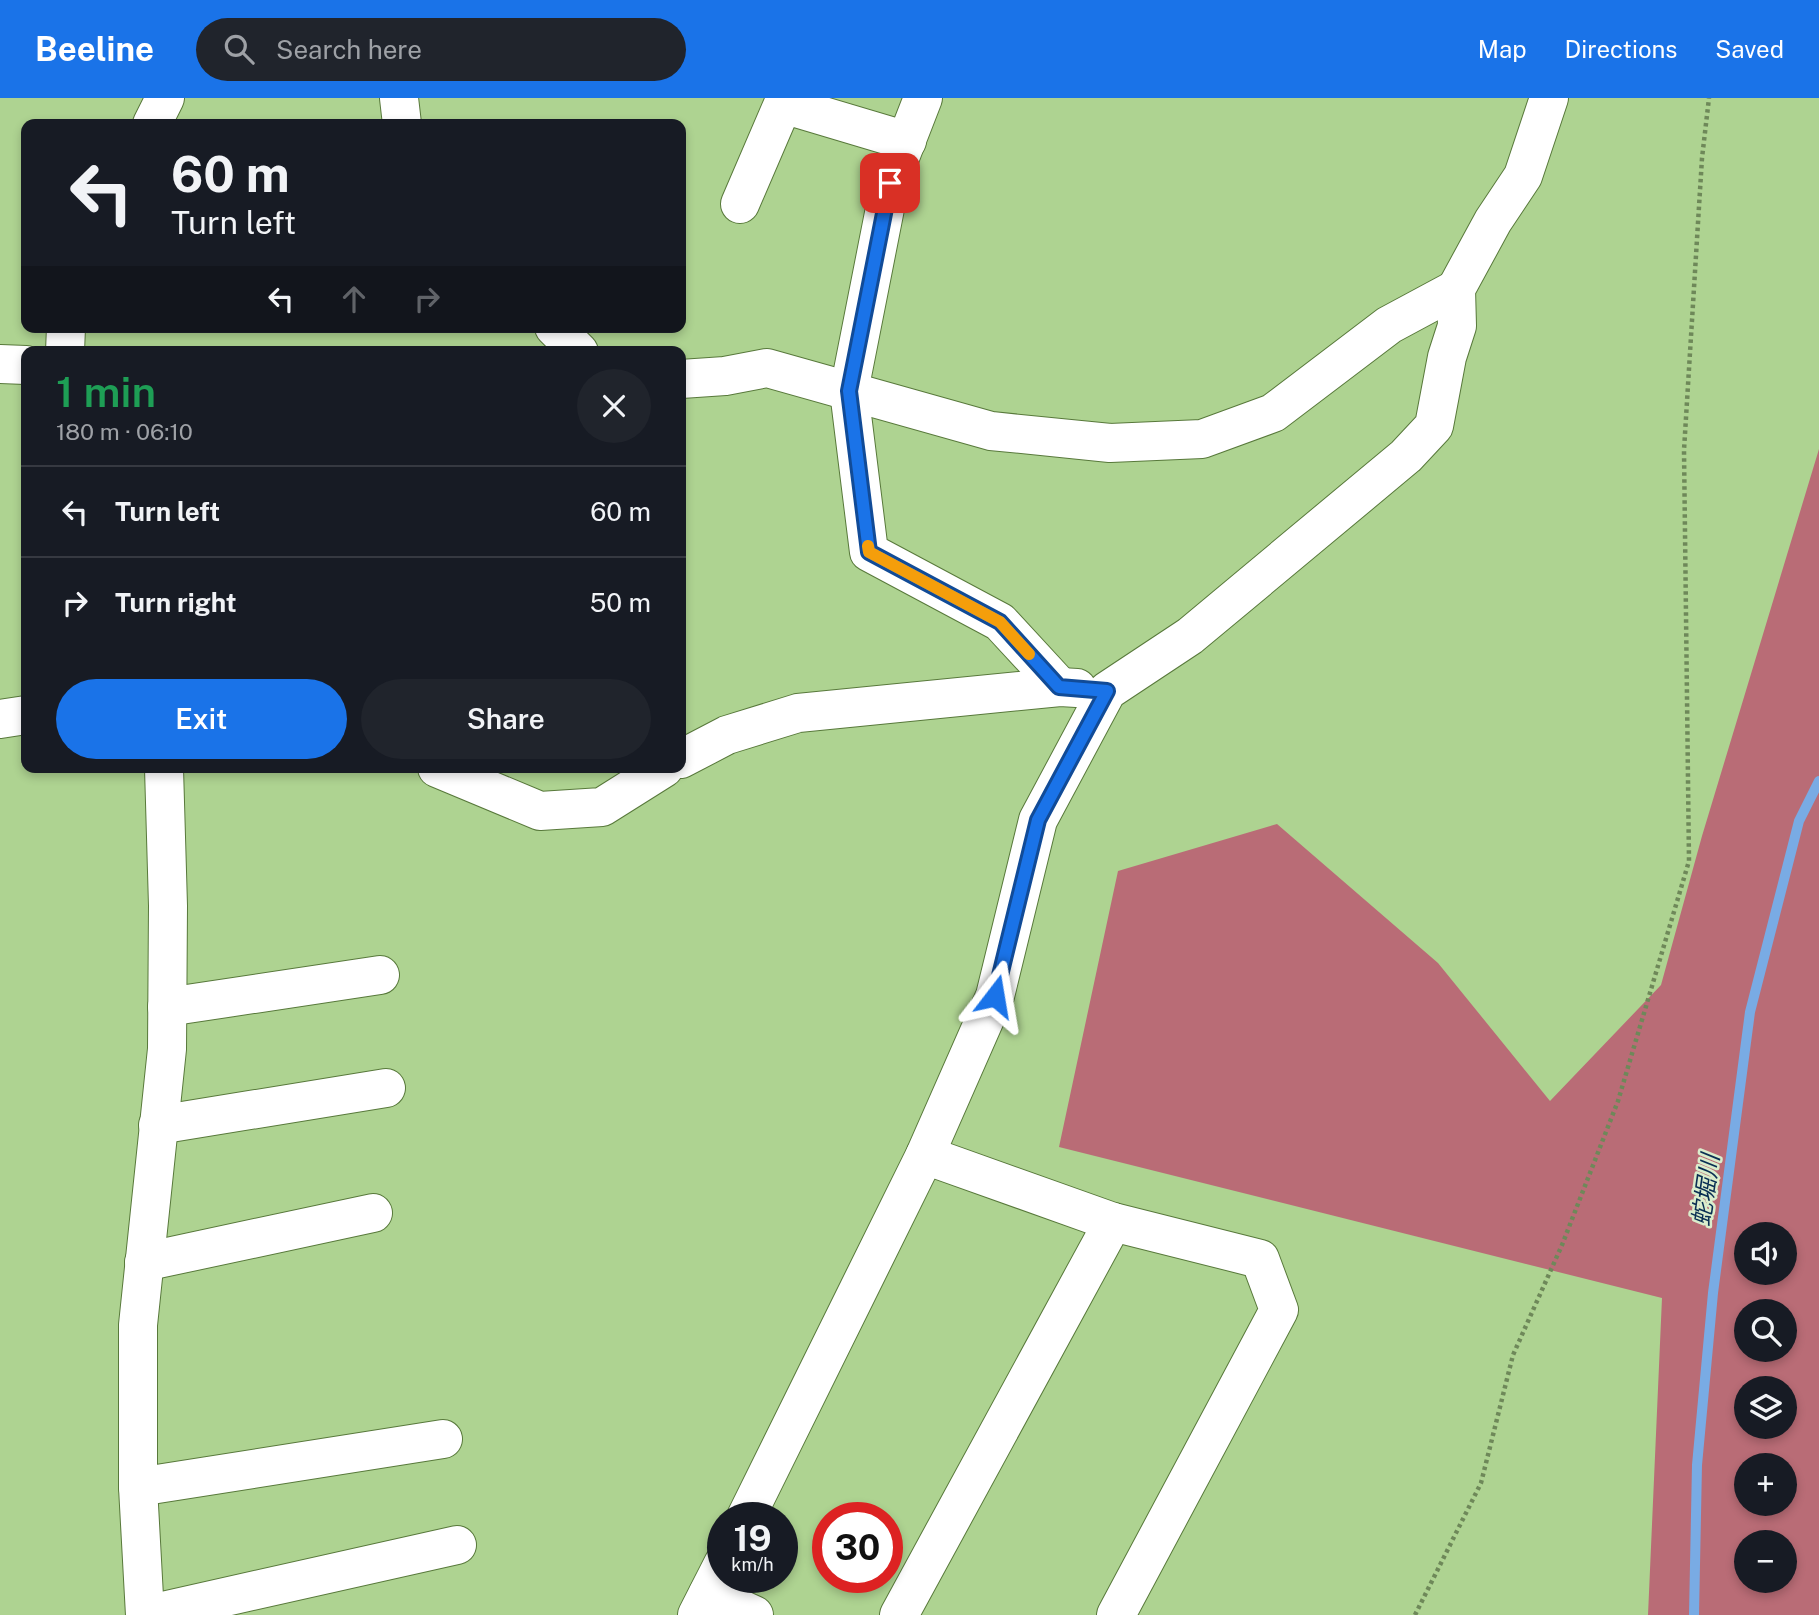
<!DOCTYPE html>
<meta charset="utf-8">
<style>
:root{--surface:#171b24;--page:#20242c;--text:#f1f3f6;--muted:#9ea1a6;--line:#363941;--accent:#1a73e8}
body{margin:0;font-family:"Public Sans","Noto Sans JP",sans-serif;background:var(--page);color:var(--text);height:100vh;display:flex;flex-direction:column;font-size:26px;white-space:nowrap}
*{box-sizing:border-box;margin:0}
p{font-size:23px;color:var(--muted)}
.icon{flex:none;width:38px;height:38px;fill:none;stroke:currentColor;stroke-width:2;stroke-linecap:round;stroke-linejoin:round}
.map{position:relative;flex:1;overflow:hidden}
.side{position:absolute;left:21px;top:248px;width:665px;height:427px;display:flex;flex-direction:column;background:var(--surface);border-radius:14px;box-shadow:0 4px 10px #0003}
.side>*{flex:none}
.guide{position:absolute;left:21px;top:21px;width:665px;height:214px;border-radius:14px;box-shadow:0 4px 10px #0003;background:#171b24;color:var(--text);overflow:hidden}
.tools{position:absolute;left:1734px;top:1124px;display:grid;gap:14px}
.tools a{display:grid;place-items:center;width:63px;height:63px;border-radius:50%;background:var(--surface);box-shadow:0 4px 10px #0003;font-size:35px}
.speed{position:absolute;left:707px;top:1404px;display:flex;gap:14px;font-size:35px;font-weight:700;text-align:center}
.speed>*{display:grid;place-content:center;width:91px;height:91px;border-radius:50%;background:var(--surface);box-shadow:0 4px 10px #0003;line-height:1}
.speed small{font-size:18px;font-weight:400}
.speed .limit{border:10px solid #d22;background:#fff;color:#111}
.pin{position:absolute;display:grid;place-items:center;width:60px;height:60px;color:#fff;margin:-30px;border-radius:14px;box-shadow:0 4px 10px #0006}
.me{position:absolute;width:77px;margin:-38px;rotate:14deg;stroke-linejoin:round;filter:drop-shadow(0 0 5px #0008)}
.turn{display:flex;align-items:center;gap:24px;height:147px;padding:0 35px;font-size:32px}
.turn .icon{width:91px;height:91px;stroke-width:2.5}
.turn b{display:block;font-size:49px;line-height:60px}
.lanes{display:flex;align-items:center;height:66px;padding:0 35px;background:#0003;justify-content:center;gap:35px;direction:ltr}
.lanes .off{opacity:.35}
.round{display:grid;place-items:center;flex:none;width:74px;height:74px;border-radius:37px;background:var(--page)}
.overview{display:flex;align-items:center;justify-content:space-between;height:119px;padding:0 35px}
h1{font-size:42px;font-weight:600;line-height:52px;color:#1e9e55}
.button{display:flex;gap:14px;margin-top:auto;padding:14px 35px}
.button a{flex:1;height:80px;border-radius:42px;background:var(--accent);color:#fff;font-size:28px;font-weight:600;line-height:80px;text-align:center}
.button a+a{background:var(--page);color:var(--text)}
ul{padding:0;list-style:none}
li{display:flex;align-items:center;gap:21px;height:91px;padding:0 35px;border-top:2px solid var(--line)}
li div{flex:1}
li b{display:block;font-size:26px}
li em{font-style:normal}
header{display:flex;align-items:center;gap:42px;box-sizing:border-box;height:98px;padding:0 35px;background:var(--accent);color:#fff}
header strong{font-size:33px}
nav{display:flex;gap:38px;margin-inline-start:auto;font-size:24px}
.search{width:490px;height:63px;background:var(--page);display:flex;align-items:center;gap:18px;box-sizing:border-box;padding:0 24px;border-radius:38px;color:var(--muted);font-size:26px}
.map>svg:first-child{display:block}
.forest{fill:#b96c76;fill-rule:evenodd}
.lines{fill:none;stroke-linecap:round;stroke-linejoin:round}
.stream{stroke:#79abe4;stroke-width:10}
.minor-casing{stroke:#58793b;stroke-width:40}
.path{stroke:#6e8859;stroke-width:4.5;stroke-dasharray:3.5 3.5;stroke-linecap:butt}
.minor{stroke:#fff;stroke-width:38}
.route-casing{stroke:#114b97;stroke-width:18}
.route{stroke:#1a73e8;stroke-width:12}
.slow{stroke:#f59e0b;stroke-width:12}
.labels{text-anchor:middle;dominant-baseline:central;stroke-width:5;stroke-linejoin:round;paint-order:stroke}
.water-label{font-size:24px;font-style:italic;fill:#092e53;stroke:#daedcc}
</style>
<header>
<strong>Beeline</strong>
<div class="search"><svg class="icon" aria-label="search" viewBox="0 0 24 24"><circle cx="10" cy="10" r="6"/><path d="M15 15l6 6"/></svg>Search here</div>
<nav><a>Map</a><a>Directions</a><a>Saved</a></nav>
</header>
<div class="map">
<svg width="1819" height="1517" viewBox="0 0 1819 1517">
<rect width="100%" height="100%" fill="#aed391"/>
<path class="forest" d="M1819,351V1517H1648L1662,1200L1059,1049L1118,773L1277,726L1438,865L1550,1003L1661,887L1702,738ZM1746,1136H1785V1174H1746ZM1746,1213H1785V1251H1746ZM1746,1290H1785V1328H1746ZM1746,1367H1785V1405H1746ZM1746,1444H1785V1482H1746Z"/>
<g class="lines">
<path class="stream" d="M1694,1517L1697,1367L1713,1195L1750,914L1799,723L1819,683"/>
<g class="minor-casing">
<g id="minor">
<path d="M399,0L402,26"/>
<path d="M923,0L890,85L849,293L869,454L1000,524L1060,589"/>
<path d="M152,26L165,0"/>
<path d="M740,106L783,6L907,43"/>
<path d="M554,229L579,254"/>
<path d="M65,254L66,229"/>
<path d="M0,266L26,267"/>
<path d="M681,281L725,278L767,270L991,333L1110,345L1202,341L1273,315L1389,227L1456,191"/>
<path d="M0,621L26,617"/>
<path d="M681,661L727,637L798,615L1060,589L1077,590"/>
<path d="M437,670L540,713L602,709L664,670"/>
<path d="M167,909L380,877"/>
<path d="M158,1027L386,990"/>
<path d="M925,1057L1113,1124L1260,1161L1279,1212L1116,1517"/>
<path d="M144,1164L373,1115"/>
<path d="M138,1389L443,1341"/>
<path d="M746,1419L925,1057L995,898L1038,722L1107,593L1190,538L1406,358L1434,328L1447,259L1457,228L1456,191L1493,123L1523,78L1549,0"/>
<path d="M708,1496L754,1517"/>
<path d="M145,1517L138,1389V1227L167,951L168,808L164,670"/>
<path d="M145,1517L457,1447"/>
<path d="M697,1517L723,1466"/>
<path d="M899,1517L1113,1124"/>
</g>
</g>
<path class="path" d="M1415,1517L1481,1385L1513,1257L1562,1147L1618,1003L1689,763L1684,352L1702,60L1709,0"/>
<use href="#minor" class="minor"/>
</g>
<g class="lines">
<g class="route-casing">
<path id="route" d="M890,85L849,293L869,454L1000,524L1059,589L1107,593L1038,722L995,898"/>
</g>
<use href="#route" class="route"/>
<path class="slow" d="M868,448L869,454L1000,524L1029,556"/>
</g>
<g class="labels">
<g class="water-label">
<text transform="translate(1705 1092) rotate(-82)">蛇堀川</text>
</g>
</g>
</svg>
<div class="tools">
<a><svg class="icon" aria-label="sound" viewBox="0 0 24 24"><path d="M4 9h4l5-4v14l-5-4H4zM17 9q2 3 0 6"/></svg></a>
<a><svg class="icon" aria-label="search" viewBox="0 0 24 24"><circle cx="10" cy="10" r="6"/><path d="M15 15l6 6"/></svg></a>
<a><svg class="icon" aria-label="layers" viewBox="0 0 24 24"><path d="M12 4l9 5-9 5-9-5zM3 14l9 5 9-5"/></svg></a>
<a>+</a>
<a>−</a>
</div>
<div class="speed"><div>19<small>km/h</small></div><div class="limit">30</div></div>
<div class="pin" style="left:890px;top:85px;background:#d93025"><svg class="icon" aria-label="arrive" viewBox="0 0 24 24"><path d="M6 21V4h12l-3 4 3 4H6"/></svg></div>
<svg class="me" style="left:995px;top:898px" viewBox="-20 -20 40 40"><path d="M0-17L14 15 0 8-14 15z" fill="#1a73e8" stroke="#fff" stroke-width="4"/></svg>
<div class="guide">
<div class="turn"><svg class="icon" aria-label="left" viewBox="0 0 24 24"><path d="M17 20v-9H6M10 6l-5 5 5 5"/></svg><div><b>60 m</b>Turn left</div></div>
<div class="lanes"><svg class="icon" aria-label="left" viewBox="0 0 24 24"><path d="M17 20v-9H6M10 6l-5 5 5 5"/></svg><svg class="icon off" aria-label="ahead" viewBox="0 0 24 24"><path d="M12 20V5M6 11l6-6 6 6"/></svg><svg class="icon off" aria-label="right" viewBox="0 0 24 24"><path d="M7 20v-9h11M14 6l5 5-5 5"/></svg></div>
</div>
<section class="side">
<div class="overview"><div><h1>1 min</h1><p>180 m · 06:10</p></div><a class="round"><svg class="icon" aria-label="close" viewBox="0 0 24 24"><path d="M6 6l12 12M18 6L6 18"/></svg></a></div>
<ul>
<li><svg class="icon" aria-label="left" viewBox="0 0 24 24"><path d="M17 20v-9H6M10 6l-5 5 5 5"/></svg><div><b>Turn left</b></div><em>60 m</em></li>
<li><svg class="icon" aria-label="right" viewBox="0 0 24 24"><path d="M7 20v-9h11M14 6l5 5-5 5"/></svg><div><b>Turn right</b></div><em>50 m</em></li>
</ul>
<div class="button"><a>Exit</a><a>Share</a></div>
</section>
</div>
